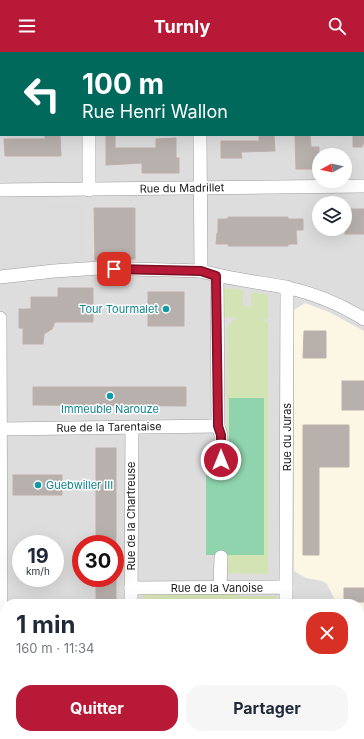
<!DOCTYPE html>
<html lang="fr">
<meta charset="utf-8">
<style>
:root{--surface:#fff;--page:#f6f6f7;--text:#1f2937;--muted:#747a83;--accent:#b71936}
body{margin:0;font-family:Inter,sans-serif;background:var(--page);color:var(--text);height:100vh;display:flex;flex-direction:column;font-size:15px;white-space:nowrap}
*{box-sizing:border-box;margin:0}
p{font-size:13px;color:var(--muted)}
.icon{flex:none;width:22px;height:22px;fill:none;stroke:currentColor;stroke-width:2;stroke-linecap:round;stroke-linejoin:round}
.map{position:relative;flex:1;overflow:hidden}
.panel{position:absolute;left:0px;top:547px;width:364px;height:140px;display:flex;flex-direction:column;background:var(--surface);border-radius:16px 16px 0 0;box-shadow:0 4px 16px #0002}
.panel>*{flex:none}
.hud{position:absolute;left:0px;top:0px;width:364px;height:84px;box-shadow:0 4px 16px #0002;background:#00695c;color:#fff;overflow:hidden}
.needle{width:26px;rotate:262deg}
.buttons{position:absolute;left:312px;top:96px;display:grid;gap:8px}
.buttons a{display:grid;place-items:center;width:40px;height:40px;border-radius:50%;background:var(--surface);box-shadow:0 4px 16px #0002;font-size:20px}
.speed{position:absolute;left:12px;top:483px;display:flex;gap:8px;font-size:20px;font-weight:700;text-align:center}
.speed>*{display:grid;place-content:center;width:52px;height:52px;border-radius:50%;background:var(--surface);box-shadow:0 4px 16px #0002;line-height:1}
.speed small{font-size:10px;font-weight:400}
.speed .limit{border:6px solid #d22;background:#fff;color:#111}
.pin{position:absolute;display:grid;place-items:center;width:34px;height:34px;color:#fff;margin:-17px;border-radius:8px;box-shadow:0 2px 6px #0006}
.me{position:absolute;width:44px;margin:-22px;rotate:0deg;stroke-linejoin:round;filter:drop-shadow(0 0 3px #0008)}
.turn{display:flex;align-items:center;gap:14px;height:84px;padding:0 16px;font-size:18px}
.turn .icon{width:52px;height:52px;stroke-width:2.5}
.turn b{display:block;font-size:28px;line-height:34px}
.round{display:grid;place-items:center;flex:none;width:42px;height:42px;border-radius:16px;background:var(--page)}
.summary{display:flex;align-items:center;justify-content:space-between;height:68px;padding:0 16px}
h1{font-size:24px;font-weight:700;line-height:30px}
.cta{display:flex;gap:8px;margin-top:auto;padding:8px 16px}
.cta a{flex:1;height:46px;border-radius:16px;background:var(--accent);color:#fff;font-size:16px;font-weight:700;line-height:46px;text-align:center}
.cta a+a{background:var(--page);color:var(--text)}
header{display:flex;justify-content:space-between;align-items:center;height:52px;padding:0 16px;background:var(--accent);color:#fff;font-size:18px;font-weight:700}
.map>svg:first-child{display:block}
.residential{fill:#dedddd;fill-rule:evenodd}
.education{fill:#fbf7e4}
.grass{fill:#d4e3b4}
.pitch{fill:#8fd4ac}
.parking{fill:#dcdcdc}
.building{fill:#b8b0ad;stroke:#bfb0ab}
.lines{fill:none;stroke-linecap:round;stroke-linejoin:round}
.minor-casing{stroke:#9d9d9d;stroke-width:14}
.minor{stroke:#fff;stroke-width:13}
.tram{stroke:#6e6e6e;stroke-width:1}
.route-casing{stroke:#771023;stroke-width:10}
.route{stroke:#b71936;stroke-width:7}
.culture-dot{fill:#0f9aa8;stroke:#fff;stroke-width:1.5}
.labels{text-anchor:middle;dominant-baseline:central;stroke-width:3;stroke-linejoin:round;paint-order:stroke}
.street-label{font-size:11px;fill:#202020;stroke:#fff}
.culture-label{font-size:11px;fill:#0d838f;stroke:#fff;text-anchor:end}
</style>
<header><svg class="icon" aria-label="menu" viewBox="0 0 24 24"><path d="M4 6h16M4 12h16M4 18h16"/></svg>Turnly<svg class="icon" aria-label="search" viewBox="0 0 24 24"><circle cx="10" cy="10" r="6"/><path d="M15 15l6 6"/></svg></header>
<div class="map">
<svg width="364" height="687" viewBox="0 0 364 687">
<rect width="100%" height="100%" fill="#efebe7"/>
<path class="residential" d="M0,0H364V687H0ZM1,1H363V83H1ZM319,103H345V129H319ZM319,151H345V177H319ZM21,492H55V526H21ZM81,492H115V526H81ZM5,552H359V682H5Z"/>
<path class="education" d="M305,251L329,260L364,279V640L359,635V552H335V548L327,532L322,529L306,526L294,519V258Z"/>
<g class="grass">
<path d="M225,236L243,238V254H251V240L268,243V267H265V270H268V522L222,521V503L264,502L263,346H229V409H227V274L236,266L222,265L223,237Z"/>
<path d="M234,541L237,544H276V552H142L143,542Z"/>
<path d="M364,677V687H349L359,682Z"/>
<path d="M264,682H315L298,687H264Z"/>
</g>
<path class="pitch" d="M229,346H264V503H206V410L229,409Z"/>
<path class="parking" d="M85,154L84,209L0,216V156Z"/>
<g class="building">
<path d="M45,83H60L61,104H5L4,87H45Z"/>
<path d="M259,83H274L275,99L241,100L242,106H221V89H259Z"/>
<path d="M295,83H310L311,95H319V117H296Z"/>
<path d="M353,83H364V90L362,95H353Z"/>
<path d="M106,84H115V96H156V87L176,86V106H179V121H142V111L106,113Z"/>
<path d="M94,156H135V207L95,208Z"/>
<rect x="345" y="157" width="19" height="25"/>
<path d="M228,165H288V167H303V178H296L297,192H288V194H228L229,192H216L217,181H218V167H228Z"/>
<path d="M58,236H93V270H55L52,277L44,282L43,292H23V276H19V257H31V245H58Z"/>
<rect x="148" y="240" width="36" height="34"/>
<path d="M304,279H326V306H303Z"/>
<rect x="342" y="329" width="22" height="29"/>
<path d="M33,335H186V354L33,353Z"/>
<path d="M303,373H349V415H319V503H303Z"/>
<rect x="96" y="396" width="20" height="96"/>
<rect x="13" y="423" width="49" height="20"/>
<rect x="96" y="526" width="20" height="26"/>
<rect x="344" y="536" width="20" height="14"/>
</g>
<g class="lines">
<g class="minor-casing">
<g id="minor">
<path d="M89,0V1"/>
<path d="M199,0V1"/>
<path d="M324,0V1"/>
<path d="M89,83V138"/>
<path d="M200,83L201,219"/>
<path d="M0,138L364,134"/>
<path d="M217,224L218,374L221,383V408"/>
<path d="M0,225L54,219L100,216L201,219C229,227 257,230 285,235C313,241 340,252 364,267"/>
<path d="M0,266L1,596L3,610H5"/>
<path d="M1,377L218,374"/>
<path d="M286,535L287,235"/>
<path d="M131,536L286,535V552"/>
<path d="M220,536L221,505"/>
<path d="M131,552L132,375"/>
</g>
</g>
<use href="#minor" class="minor"/>
<g class="tram">
<path d="M359,670L364,666"/>
<path d="M0,672L5,674"/>
<path d="M359,678L364,675"/>
<path d="M0,680L21,687"/>
<path d="M31,682L60,687"/>
<path d="M330,687L340,682"/>
<path d="M345,687L353,682"/>
</g>
</g>
<g class="lines">
<g class="route-casing">
<path id="route" d="M114,217L201,219L216,224L218,374L221,383V408"/>
</g>
<use href="#route" class="route"/>
</g>
<g class="culture-dot">
<circle cx="166" cy="257" r="4"/>
<circle cx="110" cy="344" r="4"/>
<circle cx="38" cy="433" r="4"/>
</g>
<g class="labels">
<g class="street-label">
<text transform="translate(182 136) rotate(-1)">Rue du Madrillet</text>
<text transform="translate(109 375) rotate(-1)">Rue de la Tarentaise</text>
<text transform="translate(287 385) rotate(-90)">Rue du Juras</text>
<text transform="translate(131 464) rotate(-90)">Rue de la Chartreuse</text>
<text x="217" y="536">Rue de la Vanoise</text>
</g>
<g class="culture-label">
<text x="158" y="257">Tour Tourmalet</text>
<text x="110" y="357" text-anchor="middle">Immeuble Narouze</text>
<text x="46" y="433" text-anchor="start">Guebwiller III</text>
</g>
</g>
</svg>
<div class="buttons">
<a><svg class="needle" viewBox="-14 -14 28 28"><path d="M0-13l5 13h-10z" fill="#e53935"/><path d="M0 13l5-13h-10z" fill="#747a83"/></svg></a>
<a><svg class="icon" aria-label="layers" viewBox="0 0 24 24"><path d="M12 4l9 5-9 5-9-5zM3 14l9 5 9-5"/></svg></a>
</div>
<div class="speed"><div>19<small>km/h</small></div><div class="limit">30</div></div>
<div class="pin" style="left:114px;top:217px;background:#d93025"><svg class="icon" aria-label="arrive" viewBox="0 0 24 24"><path d="M6 21V4h12l-3 4 3 4H6"/></svg></div>
<svg class="me" style="left:221px;top:408px" viewBox="-20 -20 40 40"><circle r="17" fill="#b71936" stroke="#fff" stroke-width="3"/><path d="M0-11L8 9 0 5-8 9z" fill="#fff"/></svg>
<div class="hud">
<div class="turn"><svg class="icon" aria-label="left" viewBox="0 0 24 24"><path d="M17 20v-9H6M10 6l-5 5 5 5"/></svg><div><b>100 m</b>Rue Henri Wallon</div></div>
</div>
<section class="panel">
<div class="summary"><div><h1>1 min</h1><p>160 m · 11:34</p></div><a class="round" style="background:#d93025;color:#fff"><svg class="icon" aria-label="close" viewBox="0 0 24 24"><path d="M6 6l12 12M18 6L6 18"/></svg></a></div>
<div class="cta"><a>Quitter</a><a>Partager</a></div>
</section>
</div>
